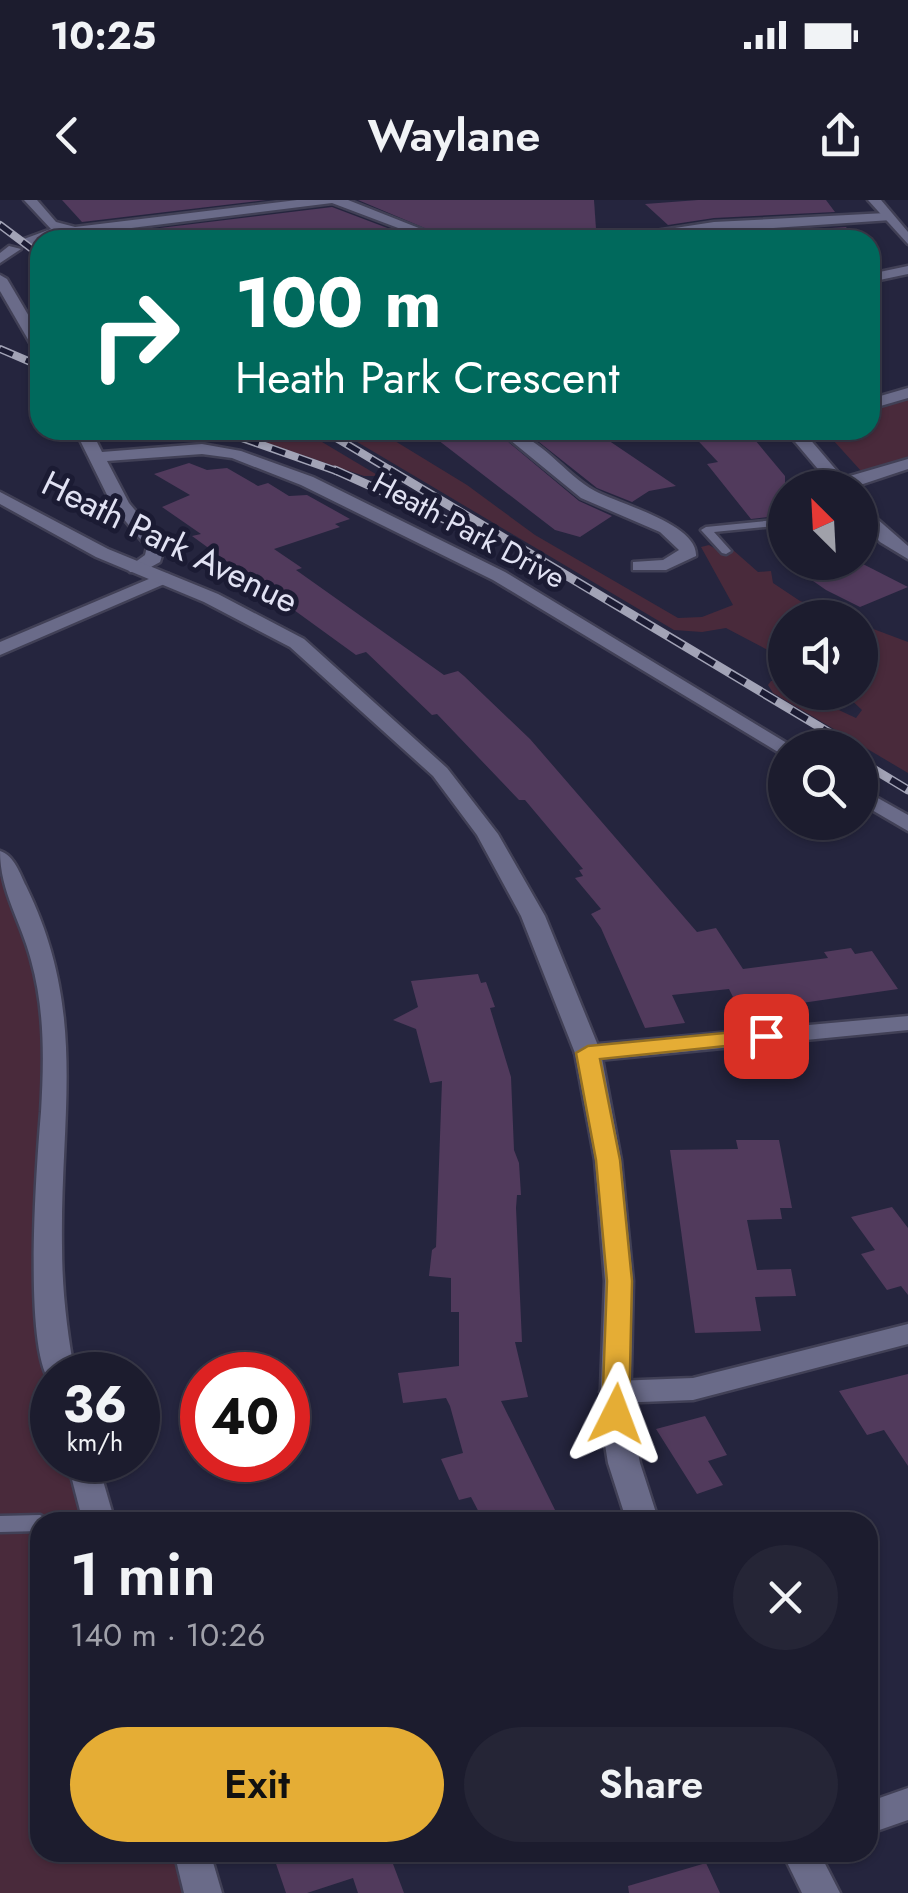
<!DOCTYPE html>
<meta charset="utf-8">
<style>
:root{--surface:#1c1c2e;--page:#252536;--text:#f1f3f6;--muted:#a0a1aa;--line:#3a3a4a;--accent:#e5ad35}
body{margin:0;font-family:Jost,sans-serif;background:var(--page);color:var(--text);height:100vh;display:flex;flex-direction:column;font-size:38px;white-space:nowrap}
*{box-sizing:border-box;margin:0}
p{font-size:32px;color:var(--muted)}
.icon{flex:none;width:55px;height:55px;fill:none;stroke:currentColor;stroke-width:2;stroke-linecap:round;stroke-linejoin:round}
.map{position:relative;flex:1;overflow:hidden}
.details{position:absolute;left:30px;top:1312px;width:848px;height:350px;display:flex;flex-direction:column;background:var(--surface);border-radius:30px;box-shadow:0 2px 8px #0004,0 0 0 2px var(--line)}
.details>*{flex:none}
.guide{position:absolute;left:30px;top:30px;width:850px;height:210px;border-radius:30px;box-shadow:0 2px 8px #0004,0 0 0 2px var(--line);background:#00695c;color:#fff;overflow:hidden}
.needle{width:65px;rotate:336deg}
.controls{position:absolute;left:768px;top:270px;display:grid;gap:20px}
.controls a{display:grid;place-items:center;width:110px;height:110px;border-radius:50%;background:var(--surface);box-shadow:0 2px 8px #0004,0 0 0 2px var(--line);font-size:50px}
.speed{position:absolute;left:30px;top:1152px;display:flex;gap:20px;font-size:50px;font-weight:700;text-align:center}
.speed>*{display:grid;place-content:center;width:130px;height:130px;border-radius:50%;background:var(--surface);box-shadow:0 2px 8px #0004,0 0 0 2px var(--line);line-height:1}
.speed small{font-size:25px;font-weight:400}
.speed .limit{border:15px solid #d22;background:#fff;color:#111}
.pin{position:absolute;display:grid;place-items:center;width:85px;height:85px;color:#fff;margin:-42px;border-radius:20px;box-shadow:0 5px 15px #0006}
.me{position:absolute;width:110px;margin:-55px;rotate:3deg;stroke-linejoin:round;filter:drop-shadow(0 0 8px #0008)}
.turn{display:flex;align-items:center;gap:35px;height:210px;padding:0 40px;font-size:45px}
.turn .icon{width:130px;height:130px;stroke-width:2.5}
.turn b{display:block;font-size:70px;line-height:85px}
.round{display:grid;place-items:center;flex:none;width:105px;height:105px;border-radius:52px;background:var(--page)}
.summary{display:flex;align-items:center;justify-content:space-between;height:170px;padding:0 40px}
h1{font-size:60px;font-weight:600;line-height:75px}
.primary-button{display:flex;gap:20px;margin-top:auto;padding:20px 40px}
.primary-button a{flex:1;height:115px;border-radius:60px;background:var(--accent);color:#111;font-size:40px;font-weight:600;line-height:115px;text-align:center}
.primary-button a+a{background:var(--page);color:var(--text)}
.status{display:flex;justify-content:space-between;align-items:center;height:70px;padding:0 50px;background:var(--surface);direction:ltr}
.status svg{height:28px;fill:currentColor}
header{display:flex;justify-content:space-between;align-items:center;height:130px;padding:0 40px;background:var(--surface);font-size:45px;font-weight:600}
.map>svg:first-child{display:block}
.green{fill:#492a3b}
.building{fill:#513a5c}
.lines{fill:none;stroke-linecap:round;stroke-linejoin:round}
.service-casing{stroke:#414056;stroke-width:5}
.minor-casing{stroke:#414056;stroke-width:5}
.tertiary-casing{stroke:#414056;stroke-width:5}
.service{fill:#6a6b89;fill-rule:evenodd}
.minor{fill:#6a6b89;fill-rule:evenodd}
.tertiary{fill:#6a6b89;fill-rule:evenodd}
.rail-far1-casing{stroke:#a2a3b6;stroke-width:8}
.rail-casing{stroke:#a2a3b6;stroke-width:9}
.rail-far1{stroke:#1b1b33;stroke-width:5;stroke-dasharray:14;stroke-linecap:butt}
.rail{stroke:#1b1b33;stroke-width:6;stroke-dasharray:18;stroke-linecap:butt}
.route{fill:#e5ad35;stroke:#957022;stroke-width:2.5}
.labels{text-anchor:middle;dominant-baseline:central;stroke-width:10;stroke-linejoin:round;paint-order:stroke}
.far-street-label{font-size:30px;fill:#e1e2f3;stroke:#1b1b33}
.street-label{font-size:35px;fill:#e1e2f3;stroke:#1b1b33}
</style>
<div class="status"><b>10:25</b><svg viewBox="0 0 49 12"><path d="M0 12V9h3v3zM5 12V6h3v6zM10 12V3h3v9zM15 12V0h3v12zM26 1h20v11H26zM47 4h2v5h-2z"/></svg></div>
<header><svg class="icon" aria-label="back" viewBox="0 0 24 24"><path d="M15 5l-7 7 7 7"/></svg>Waylane<svg class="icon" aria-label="share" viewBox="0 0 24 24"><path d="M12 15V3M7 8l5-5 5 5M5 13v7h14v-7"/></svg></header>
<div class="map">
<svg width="908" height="1693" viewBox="0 0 908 1693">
<rect width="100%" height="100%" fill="#25253e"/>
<g class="green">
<path d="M908,198V258L862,272L824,230H870V209Z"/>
<path d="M228,230H302L379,276H364Z"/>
<path d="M337,230H377L467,285L535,335L678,418L702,417L733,405L701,347L709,345L721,352L733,350L758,372L771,371L773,383L800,401L843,417L785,418V455L779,456L726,428L702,432L674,430Z"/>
<path d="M860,424L908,442V573L773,493L768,485L771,481H785V492L802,493L856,518L862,510L844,493L860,492Z"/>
<path d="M0,676L27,732L43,819L52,1260H70L86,1322H40V1652L176,1653L187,1693H0Z"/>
</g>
<g class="building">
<path d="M62,0H266L82,22Z"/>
<path d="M358,0H594L596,29L522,40H453Z"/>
<path d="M698,0H826L835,12L714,18L668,25L645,4Z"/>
<path d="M332,7L419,40H98L94,36Z"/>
<path d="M846,27L856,40L681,38Z"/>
<path d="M425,230H494L579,301L612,316L580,337L555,330Z"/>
<path d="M517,230H593L676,286L649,291L632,302L597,288L539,242Z"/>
<path d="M688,230H740L755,240L785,276V315L751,319L707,264L718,262Z"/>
<path d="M189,263L207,270L227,268L258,286L268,283L289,296L307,295L350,319L335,324L340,327L274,349L302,368L296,370L444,475L458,471L464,476L530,539L697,732L716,728L743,769L828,758L824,752L851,748L855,754L872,751L898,789L788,805L786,802H764L737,805L729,789L672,795L685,823L645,828L601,728L591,714L601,709L575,678L583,676L579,670L583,669L525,600H519L437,514L432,515L366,452L356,455L192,336L201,334L162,307L190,295L154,274Z"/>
<path d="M786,362H859L908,387L860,407L826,390Z"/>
<path d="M478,774L481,783L486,782L495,807L490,808L511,877L514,950L519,963L521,995H517L516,1008L522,1142H515L528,1197L501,1201L561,1322H484L471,1297L459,1300L441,1259L463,1253L450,1206L446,1198L403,1203L398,1173L459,1166V1112H451V1078L429,1076L432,1050L436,1047L442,881L430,883L416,829L393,820L418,807L411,781Z"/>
<path d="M736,940H779L792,1008H780L782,1019L747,1020L757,1070L791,1069L796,1096L755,1097L761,1131L695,1133L670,950L738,949Z"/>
<path d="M892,1007L908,1028V1095L901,1086L887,1090L861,1054L875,1050L851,1017Z"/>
<path d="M908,1174V1266L884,1230L867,1235L839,1191Z"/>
<path d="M705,1216L727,1255L708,1261L723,1285L697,1294L656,1229Z"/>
<path d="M289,1652H413L414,1657L393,1664L404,1693H358L353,1678L307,1693H286L274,1658Z"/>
<path d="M706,1663L720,1693H629L628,1686Z"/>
</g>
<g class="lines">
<g class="service-casing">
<g id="service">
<path d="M785,319V325L714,332L731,351L726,354L722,353L701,330L706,327Z"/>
<path d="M98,1310L105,1312L108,1317L105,1322H40V1331L0,1332V1316L40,1315L47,1319L55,1315Z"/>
</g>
</g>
<g class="minor-casing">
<g id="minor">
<path d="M24,0H37L56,22L75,27L297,0H348L449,40H430L332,3L75,35L66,33L29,46L24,45V39L51,29Z"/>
<path d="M886,13L891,14V20L597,40L714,22Z"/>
<path d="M9,46L21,49L0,63V53Z"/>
<path d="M908,66V74L870,82V74Z"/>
<path d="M0,75L7,79L40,135V152L33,148L0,91Z"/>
<path d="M908,188V198L870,209V199Z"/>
<path d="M75,230H91L102,252L202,244L241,251L313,277L505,372L795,548H785V554L778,552L493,380L301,285L232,258L202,254L107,261L129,303L165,346L160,362L142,372H130L127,368L145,355L147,347L112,305Z"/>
<path d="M498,230C537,230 562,273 595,291C619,304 698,324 696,356L666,370H633V362L663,360L679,350L660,332L581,298Z"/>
<path d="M785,230H802L843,278L908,259V269L851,288H834Z"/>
<path d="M860,304L908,346V359L880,342L860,320Z"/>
<path d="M163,373L169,374V382L0,455V442Z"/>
<path d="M860,588L908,615V631L860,603Z"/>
<path d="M0,651C14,655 20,674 26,686C88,812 60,914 62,1046C62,1090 67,1132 75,1175H52V1184C22,1155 37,959 41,912C44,861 45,810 31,760C21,721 0,692 0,651Z"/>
<path d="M908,816V830L588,861L575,853L588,845Z"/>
<path d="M908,1124V1144L693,1200L615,1203L604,1200L600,1192L604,1184L615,1181L693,1178Z"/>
<path d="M67,1260H97L115,1322H83Z"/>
<path d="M908,1588V1620L868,1634V1602Z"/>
<path d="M174,1652H210L222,1693H184Z"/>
</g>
</g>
<g class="tertiary-casing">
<g id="tertiary">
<path d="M868,0H881L908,32V44Z"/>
<path d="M0,292L108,349L218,394L304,439L447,568L498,634L545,716L601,853L621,960L633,1081L630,1214L640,1263L659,1322H627L608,1263L600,1214L605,1081L595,960L575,853L521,716L477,635L433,576L290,447L204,402L96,357L0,304Z"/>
<path d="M782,1652H819L840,1693H802Z"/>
</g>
</g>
<use href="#service" class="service"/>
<use href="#minor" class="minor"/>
<use href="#tertiary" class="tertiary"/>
<g class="rail-far1-casing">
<g id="rail-far1">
<path d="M0,25L40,55"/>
<path d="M0,149L40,166"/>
<path d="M219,230L342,273"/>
<path d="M323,230L395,273"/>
</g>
</g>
<g class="rail-casing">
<g id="rail">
<path d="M335,270L455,324"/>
<path d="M390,270L855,548"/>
<path d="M860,561L908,590"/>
</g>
</g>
<use href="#rail-far1" class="rail-far1"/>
<use href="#rail" class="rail"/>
</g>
<path class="route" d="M766,829L774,831L777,836L774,841L600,859L620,960L632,1081L629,1214L625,1222L616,1225L606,1222L602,1214L607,1081L596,960L576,853L588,846Z"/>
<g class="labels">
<g class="far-street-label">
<text transform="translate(469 330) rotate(28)">Heath Park Drive</text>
</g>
<g class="street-label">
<text transform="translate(170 342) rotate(26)">Heath Park Avenue</text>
</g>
</g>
</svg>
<div class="controls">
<a><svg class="needle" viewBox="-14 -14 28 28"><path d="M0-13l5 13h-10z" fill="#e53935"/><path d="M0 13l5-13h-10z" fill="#a0a1aa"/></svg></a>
<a><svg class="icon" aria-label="sound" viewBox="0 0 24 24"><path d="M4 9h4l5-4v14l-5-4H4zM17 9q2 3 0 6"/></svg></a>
<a><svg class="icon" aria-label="search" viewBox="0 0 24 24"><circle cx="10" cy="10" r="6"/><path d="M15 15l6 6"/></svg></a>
</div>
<div class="speed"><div>36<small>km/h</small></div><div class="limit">40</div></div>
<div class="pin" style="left:766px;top:836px;background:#d93025"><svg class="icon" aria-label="arrive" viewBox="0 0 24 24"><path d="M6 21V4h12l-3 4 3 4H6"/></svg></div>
<svg class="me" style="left:616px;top:1214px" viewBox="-20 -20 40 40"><path d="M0-17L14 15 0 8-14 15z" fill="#e5ad35" stroke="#fff" stroke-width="4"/></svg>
<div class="guide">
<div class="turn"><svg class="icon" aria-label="right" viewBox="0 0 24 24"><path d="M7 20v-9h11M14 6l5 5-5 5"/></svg><div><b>100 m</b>Heath Park Crescent</div></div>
</div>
<section class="details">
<div class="summary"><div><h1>1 min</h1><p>140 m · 10:26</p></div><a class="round"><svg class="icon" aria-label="close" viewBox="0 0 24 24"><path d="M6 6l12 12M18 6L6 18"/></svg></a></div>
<div class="primary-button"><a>Exit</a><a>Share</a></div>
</section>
</div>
